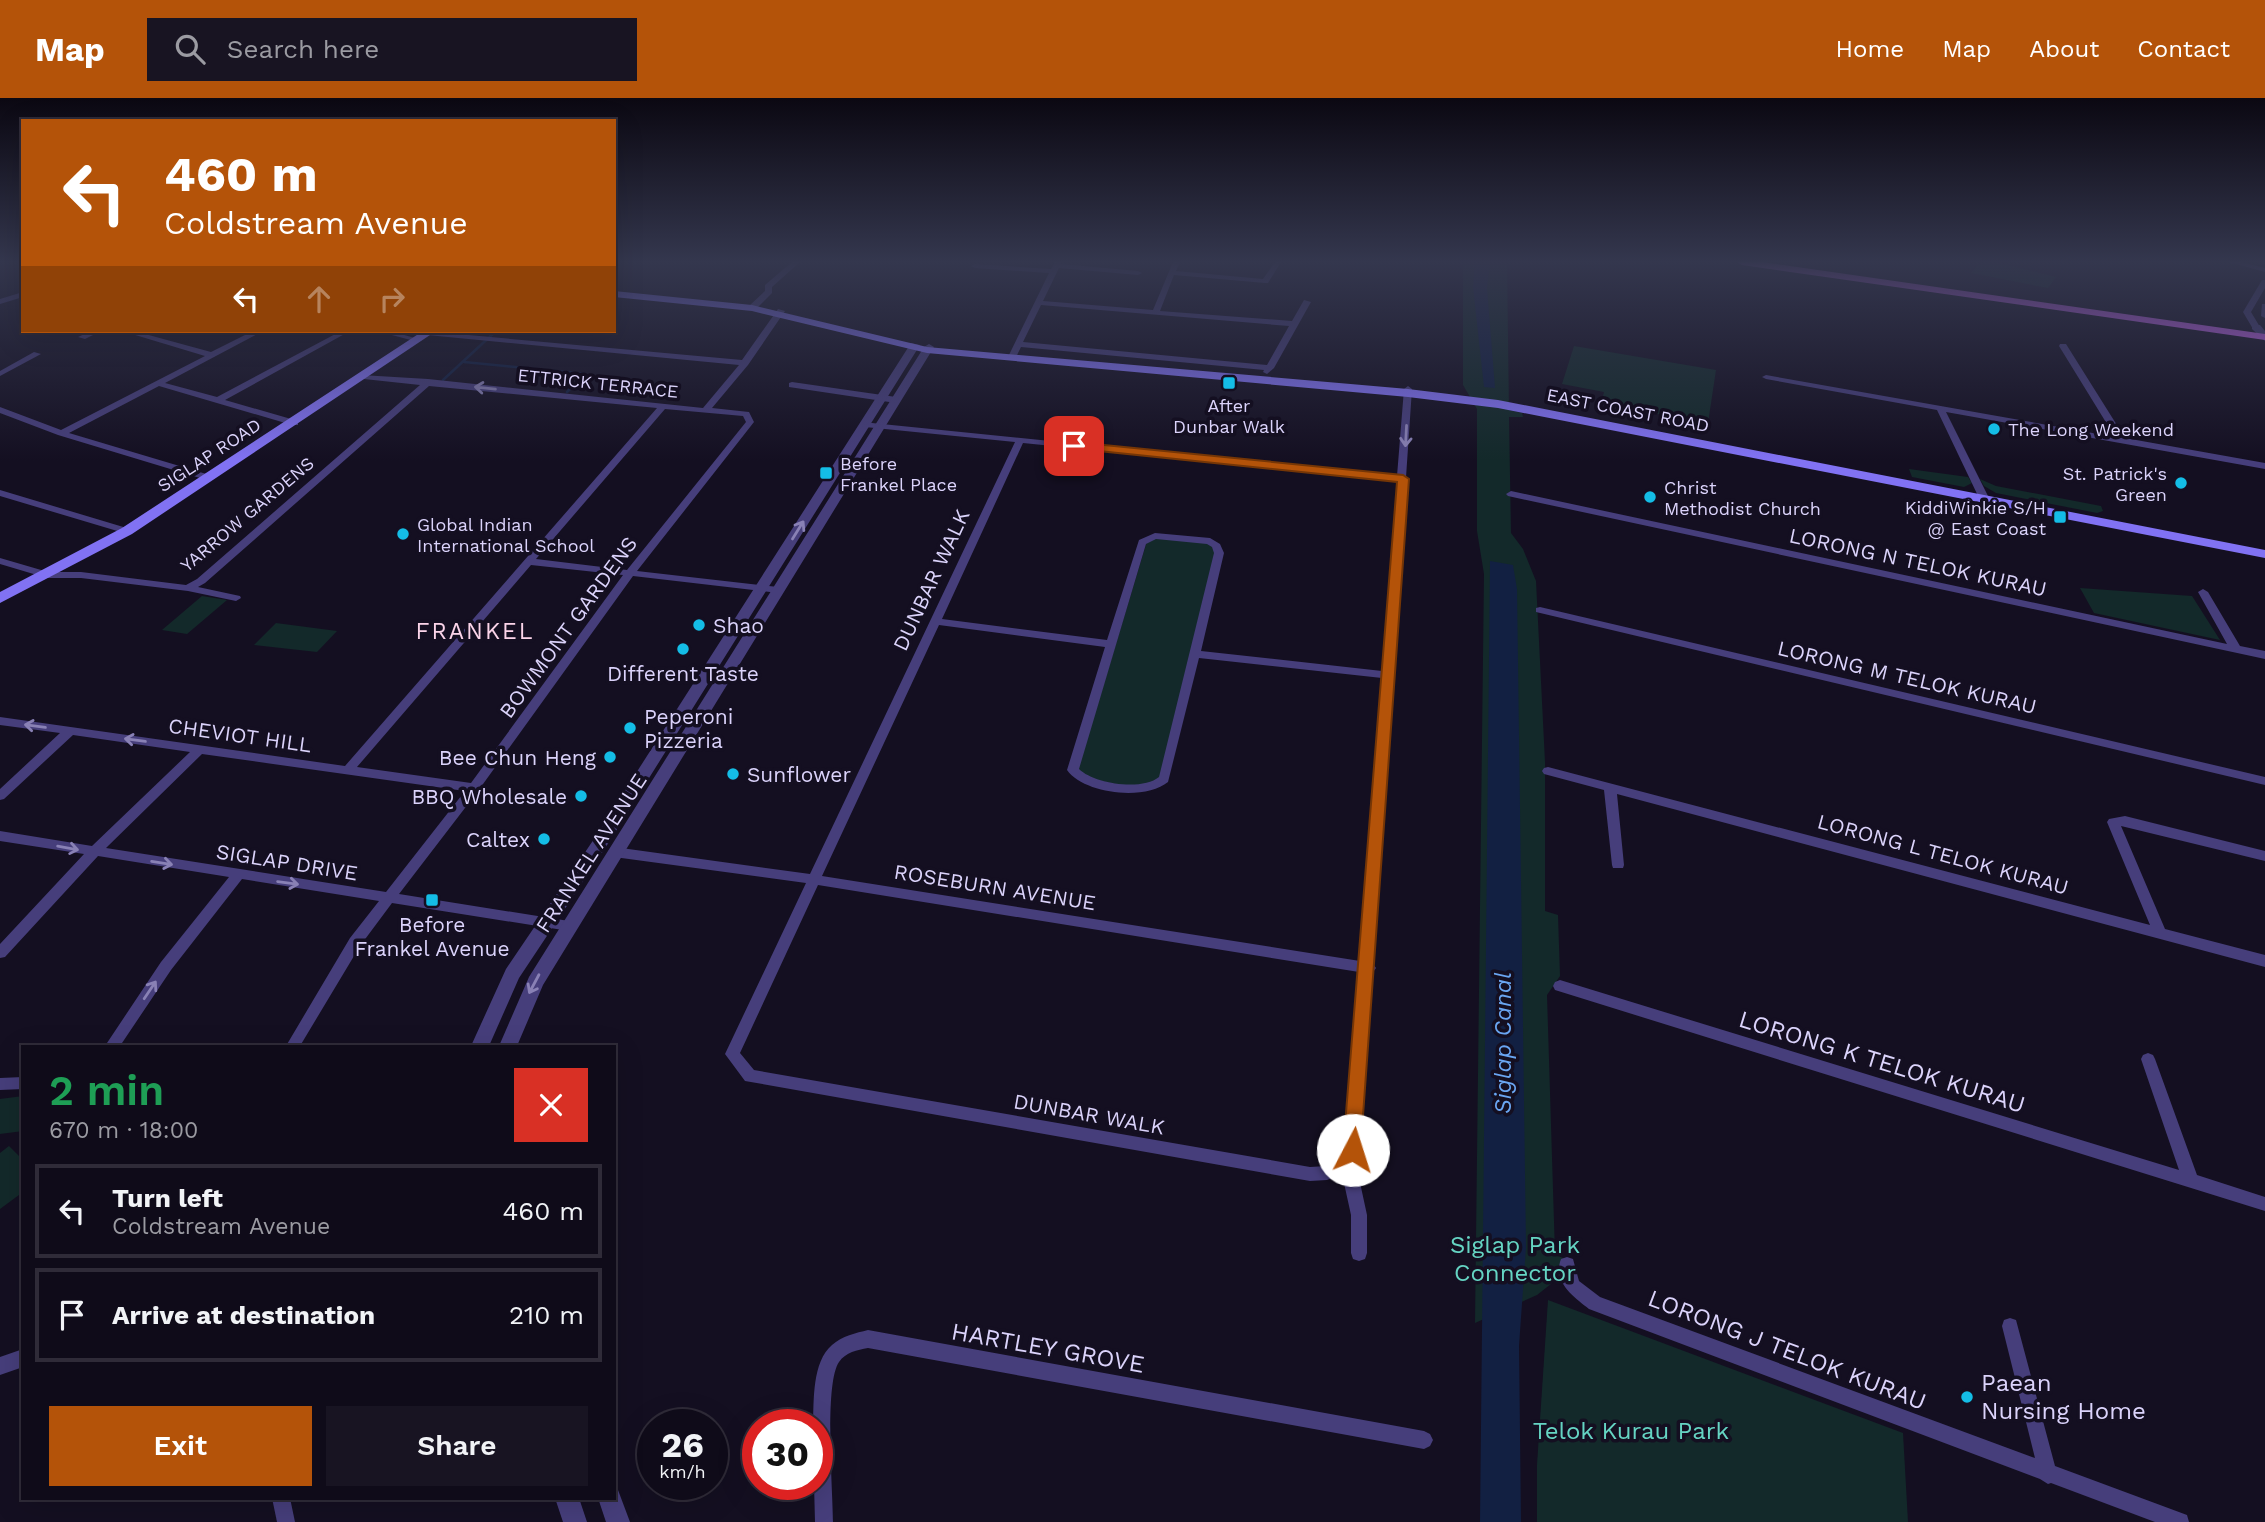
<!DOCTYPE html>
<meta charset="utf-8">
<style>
:root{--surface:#0f0b19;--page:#181422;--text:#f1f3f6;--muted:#9b9ba2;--line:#2f2b38;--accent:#b45309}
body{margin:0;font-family:"Work Sans",sans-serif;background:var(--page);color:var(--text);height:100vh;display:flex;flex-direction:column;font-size:26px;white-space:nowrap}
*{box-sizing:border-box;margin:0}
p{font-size:23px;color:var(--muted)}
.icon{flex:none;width:38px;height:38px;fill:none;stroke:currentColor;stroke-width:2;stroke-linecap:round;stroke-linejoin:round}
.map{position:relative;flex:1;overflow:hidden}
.panel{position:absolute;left:21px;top:947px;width:595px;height:455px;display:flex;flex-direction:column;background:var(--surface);border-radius:0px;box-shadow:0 7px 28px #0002,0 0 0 2px var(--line)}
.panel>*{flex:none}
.guide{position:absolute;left:21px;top:21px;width:595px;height:214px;border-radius:0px;box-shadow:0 7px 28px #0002,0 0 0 2px var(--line);background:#b45309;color:#fff;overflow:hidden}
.speed{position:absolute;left:637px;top:1311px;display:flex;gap:14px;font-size:35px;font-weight:700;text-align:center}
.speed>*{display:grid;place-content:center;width:91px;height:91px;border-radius:50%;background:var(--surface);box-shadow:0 7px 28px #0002,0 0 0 2px var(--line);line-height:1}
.speed small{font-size:18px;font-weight:400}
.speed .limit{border:10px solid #d22;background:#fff;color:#111}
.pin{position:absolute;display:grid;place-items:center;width:60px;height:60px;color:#fff;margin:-30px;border-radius:14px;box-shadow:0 4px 10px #0006}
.me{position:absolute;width:77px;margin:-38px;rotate:5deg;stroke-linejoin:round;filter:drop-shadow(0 0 5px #0008)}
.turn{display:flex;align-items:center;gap:24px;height:147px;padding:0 28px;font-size:32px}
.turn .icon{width:91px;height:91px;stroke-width:2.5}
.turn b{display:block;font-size:49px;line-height:60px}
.lanes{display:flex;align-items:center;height:66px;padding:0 28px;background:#0003;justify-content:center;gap:35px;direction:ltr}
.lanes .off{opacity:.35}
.round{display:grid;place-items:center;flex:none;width:74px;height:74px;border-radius:0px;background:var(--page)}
.head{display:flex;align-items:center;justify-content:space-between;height:119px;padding:0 28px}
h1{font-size:42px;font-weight:600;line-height:52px;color:#1e9e55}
.button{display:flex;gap:14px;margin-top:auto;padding:14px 28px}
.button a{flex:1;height:80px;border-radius:0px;background:var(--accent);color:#fff;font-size:28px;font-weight:600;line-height:80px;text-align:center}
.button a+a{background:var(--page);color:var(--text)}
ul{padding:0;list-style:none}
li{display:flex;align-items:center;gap:21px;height:94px;margin:0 14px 10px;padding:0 14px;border:4px solid var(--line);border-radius:0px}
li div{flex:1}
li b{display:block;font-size:26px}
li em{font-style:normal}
header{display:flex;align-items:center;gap:42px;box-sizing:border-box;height:98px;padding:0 35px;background:var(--accent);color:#fff}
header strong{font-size:33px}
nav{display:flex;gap:38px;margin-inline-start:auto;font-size:24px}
.search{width:490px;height:63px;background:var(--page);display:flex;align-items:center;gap:18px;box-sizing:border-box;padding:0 24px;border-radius:0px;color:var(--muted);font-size:26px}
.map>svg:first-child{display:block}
.green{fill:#13292a}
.water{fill:#122042}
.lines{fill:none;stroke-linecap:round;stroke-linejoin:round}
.stream{stroke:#122042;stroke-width:2.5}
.minor{fill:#463e7b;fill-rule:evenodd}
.tertiary{fill:#463e7b;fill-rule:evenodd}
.secondary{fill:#8172f3;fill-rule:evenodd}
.primary{fill:#ca63f1;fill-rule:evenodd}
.oneway{stroke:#8981b5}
.route{fill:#b45309;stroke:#753606;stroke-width:2}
.poi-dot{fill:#14bde6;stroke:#140f21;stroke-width:2.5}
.labels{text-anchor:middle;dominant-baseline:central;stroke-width:7;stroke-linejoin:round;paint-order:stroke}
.far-street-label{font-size:18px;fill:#dbd3fb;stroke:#140f21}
.far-poi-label{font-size:18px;fill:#dbd3fb;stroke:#140f21;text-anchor:start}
.street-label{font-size:21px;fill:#dbd3fb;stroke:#140f21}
.poi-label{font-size:21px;fill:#dbd3fb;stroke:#140f21;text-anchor:start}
.neighbourhood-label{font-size:23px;letter-spacing:2px;fill:#fbd4e9;stroke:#140f21}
.water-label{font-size:23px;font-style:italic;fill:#6aa6f2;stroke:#140f21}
.near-street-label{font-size:24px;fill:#dbd3fb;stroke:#140f21}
.near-park-label{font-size:24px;fill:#65d4c3;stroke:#140f21}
.near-poi-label{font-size:24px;fill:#dbd3fb;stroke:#140f21;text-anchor:start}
</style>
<header>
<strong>Map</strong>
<div class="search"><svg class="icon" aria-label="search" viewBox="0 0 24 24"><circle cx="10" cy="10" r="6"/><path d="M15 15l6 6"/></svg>Search here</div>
<nav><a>Home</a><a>Map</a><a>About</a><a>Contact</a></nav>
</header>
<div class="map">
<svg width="2265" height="1424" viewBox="0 0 2265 1424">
<rect width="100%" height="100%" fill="#140f21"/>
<g class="green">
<path d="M1463,164H1507L1509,312L1522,315L1523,319H1509L1511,435L1523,451L1536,483L1545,664V813L1558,817L1560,878L1547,897L1555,1156L1565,1161V1175L1537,1197L1475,1225L1484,476L1477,433V311L1463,287Z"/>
<path d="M1981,164H1996L2056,179L2048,190L1971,175Z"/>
<path d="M1574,248L1716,272L1708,325L1601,306L1604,294L1562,286Z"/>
<path d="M1909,371L1968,379L1972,385L1964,389L1912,379Z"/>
<path d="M1980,381L1996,388L2101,408L2103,413L2097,415L1996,395L1984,388Z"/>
<path d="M1148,440L1210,443L1217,448L1164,681L1145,692L1076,678Z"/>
<path d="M2080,490L2192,498L2220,542L2094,515Z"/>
<path d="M202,498L227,502L187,536L162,532Z"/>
<path d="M276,525L337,533L317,554L254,547Z"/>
<path d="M23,998V1033L0,1036V1001Z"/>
<path d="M9,1048L23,1062V1094L0,1111V1055Z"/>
<path d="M1548,1202L1903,1335L1908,1424H1537V1367Z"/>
</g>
<g class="water">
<path d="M1475,164H1490L1487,190L1495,290L1484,289L1473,189Z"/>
<path d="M1490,463L1513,467L1517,491L1526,1149L1519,1248L1521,1424H1480Z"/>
</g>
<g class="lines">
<g class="stream">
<path d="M464,264L585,276L567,294"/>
<path d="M443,282L496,233"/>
</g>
<g class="minor">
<path d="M792,164H800L772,189V195L755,212H749V208L765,193V187Z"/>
<path d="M1055,164H1061V166L1138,173L1142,175L1138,177L1059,170L1043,203L1153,212L1173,164H1180L1176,173L1263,181L1275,164H1281L1268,185H1265L1174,177L1160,213L1292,223L1304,202L1311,204L1274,270L1267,276L1263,274L1264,272L1021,249L1015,261H1009L1008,259L1049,175L975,170L971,168L975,166L1051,171ZM1041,207L1289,228L1267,267L1023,244Z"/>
<path d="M2229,164H2241L2265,170V174Z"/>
<path d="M2262,182H2265V190L2251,214L2260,229L2256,231H2253L2243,214Z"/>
<path d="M23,194V199L0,206V201Z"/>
<path d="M2262,206H2265V220L2261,218Z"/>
<path d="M778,211L785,213L748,267L712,310L749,314L754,324L637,473L778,489L783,492L778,495L633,478L478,693L399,796L569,823L574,824L576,828L574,832L569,833L392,805L360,848L300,948H286L350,840L379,803L242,781L171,872L120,948H105L161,864L229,779L98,758L5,859L0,860V846L84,756L0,743V733L92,748L190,654L73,637L4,701L0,702V691L60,635L0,627V619L345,668L657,310L429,288L205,485L198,489L240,498L241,500L236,503L188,493L81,480H47L0,466V460L48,474H81L186,487L197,481L420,287L364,281L360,279L361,277L428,281L703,310L739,267L427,237H424V233L742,262ZM665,311L743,318L746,324L627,472L536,461ZM531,467L623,477L471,685L357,669ZM202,656L465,693L386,794L106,750Z"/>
<path d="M91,233H101L85,241L78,239Z"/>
<path d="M122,233H134L211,254L253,233H263L165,285L217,299L341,233H350L225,302L298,323V327H292L159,288L69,335L213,378L215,380L210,383L58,337L0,315V309L61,332L205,258Z"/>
<path d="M377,233H390L422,242L418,244Z"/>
<path d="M2060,246H2066L2125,340L2265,365V371L1946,314L1989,400L1984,403L1979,400L1937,312L1766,281L1762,279L1766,277L2115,339L2059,248Z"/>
<path d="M34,254L41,256L0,278V273Z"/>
<path d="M792,284L896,299L900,302L896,305L789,289V285Z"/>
<path d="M1408,288L1412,291L1373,866L1376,870L1373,874L1361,1052L1356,1066L1367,1117V1155L1365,1161L1359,1163L1353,1161L1351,1155V1117L1342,1076L1327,1082L1310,1083L745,983L725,956L806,785L614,759L610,757L608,754L610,751L614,749L810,776L1015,344L865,329L862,328V324L1397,378L1404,291ZM1023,345L1397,383L1382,573L1201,553L1224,455L1220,446L1210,440L1155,435L1139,442L1107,542L942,521ZM1156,441L1207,446L1212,449L1214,455L1159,679C1142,693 1094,686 1079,671L1146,446ZM939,527L1105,549L1067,672C1084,696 1145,703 1168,684L1199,560L1382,580L1360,863L822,778ZM818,787L1359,874L1345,1052L1342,1061L1326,1068L1310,1069L754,972L740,955Z"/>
<path d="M0,392L130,431L132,433L127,436L124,435L0,398Z"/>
<path d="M1511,393L2227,546L2198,494L2203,491L2208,494L2240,548L2265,553V561L1508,398L1506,396Z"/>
<path d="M1540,509L2265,679V687L1536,514V510Z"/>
<path d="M1548,669L2150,827L2107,724L2109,721L2125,718L2265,753V763L2121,728L2165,831L2265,857V869L1617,696L1624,767L1623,770H1613L1612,767L1604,692L1544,676L1542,673L1544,670Z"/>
<path d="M1560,882L2179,1072L2141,961L2143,957L2148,955L2153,957L2155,961L2197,1077L2265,1099V1113L1555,892L1553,888L1555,884Z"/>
<path d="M23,979V991L0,992V980Z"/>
<path d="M1567,1159L1573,1161L1579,1183L1600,1199L2035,1360L2002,1228L2004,1222L2010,1220L2016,1222L2055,1368L2187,1417L2189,1424H2155L2051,1385L2048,1386L2040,1381L1589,1211C1574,1199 1552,1184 1561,1161Z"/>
<path d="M868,1232L1424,1333L1430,1336L1433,1342L1430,1348L1424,1351L868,1250C857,1252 846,1254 839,1264C824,1286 833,1393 833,1424H815L814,1386H817V1326H813C814,1302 812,1264 832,1247C842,1238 856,1235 868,1232Z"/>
<path d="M23,1251V1269L0,1277V1259Z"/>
<path d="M272,1400H290L295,1424H277Z"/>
</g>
<g class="tertiary">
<path d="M2252,227H2260L2265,233V243L2252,231Z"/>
<path d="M911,245L920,247L604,752L519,880L489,948H471L506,871L592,744Z"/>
<path d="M929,246L934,249L543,887L517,948H499L529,879L924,249Z"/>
<path d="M614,1390L618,1392L630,1424H606L598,1400H614Z"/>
<path d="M555,1400H579L587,1424H563Z"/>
</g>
<g class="secondary">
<path d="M614,193L752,207L927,249L1408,291L1498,302L2265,452V460L1498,310L1408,299L927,255L752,213L614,199Z"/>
<path d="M423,233H436L132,436L0,505V494L122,430Z"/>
</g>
<path class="primary" d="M1737,164H1762L2265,236V242L1742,167Z"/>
</g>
<defs><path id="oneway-shaft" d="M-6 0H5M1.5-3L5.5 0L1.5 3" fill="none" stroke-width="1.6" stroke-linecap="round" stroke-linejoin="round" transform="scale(1.75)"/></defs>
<g class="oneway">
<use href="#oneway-shaft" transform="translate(485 290) rotate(-174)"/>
<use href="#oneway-shaft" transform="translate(1406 338) rotate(93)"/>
<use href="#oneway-shaft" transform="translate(798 432) rotate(-58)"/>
<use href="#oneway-shaft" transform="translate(35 628) rotate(-172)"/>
<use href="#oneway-shaft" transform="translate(135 642) rotate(-172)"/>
<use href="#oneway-shaft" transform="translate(68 750) rotate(10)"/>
<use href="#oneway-shaft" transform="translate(162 765) rotate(9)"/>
<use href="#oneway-shaft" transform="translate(288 785) rotate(8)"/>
<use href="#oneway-shaft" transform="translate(534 886) rotate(118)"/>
<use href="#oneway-shaft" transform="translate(150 892) rotate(-56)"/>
</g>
<linearGradient id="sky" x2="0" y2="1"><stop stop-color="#0b0812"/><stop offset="0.45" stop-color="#34374e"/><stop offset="1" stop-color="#34374e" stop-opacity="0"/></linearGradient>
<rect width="2265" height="363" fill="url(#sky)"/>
<path class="route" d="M1074,344L1403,377L1409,381L1360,1059L1353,1061L1346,1059L1343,1052L1397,384L1070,350V345Z"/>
<g class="poi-dot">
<rect x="1222" y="278" width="14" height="14" rx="3.5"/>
<circle cx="1994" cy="331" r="7"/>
<rect x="819" y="368" width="14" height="14" rx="3.5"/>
<circle cx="2181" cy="385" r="7"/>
<circle cx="1650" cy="399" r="7"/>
<rect x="2053" y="412" width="14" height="14" rx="3.5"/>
<circle cx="403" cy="436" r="7"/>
<circle cx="699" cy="527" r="7"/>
<circle cx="683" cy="551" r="7"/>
<circle cx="630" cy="630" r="7"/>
<circle cx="610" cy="659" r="7"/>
<circle cx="733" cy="676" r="7"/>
<circle cx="581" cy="698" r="7"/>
<circle cx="544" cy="741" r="7"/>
<rect x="425" y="795" width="14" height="14" rx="3.5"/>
<circle cx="1967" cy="1299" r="7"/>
</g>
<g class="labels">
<g class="far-street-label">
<text transform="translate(598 285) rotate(6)">ETTRICK TERRACE</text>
<text transform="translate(1628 312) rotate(11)">EAST COAST ROAD</text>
<text transform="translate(209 357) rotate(-33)">SIGLAP ROAD</text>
<text transform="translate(247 416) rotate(-40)">YARROW GARDENS</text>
</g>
<g class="far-poi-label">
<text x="1229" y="307" text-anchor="middle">After<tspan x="1229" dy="21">Dunbar Walk</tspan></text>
<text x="2008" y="331">The Long Weekend</text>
<text x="840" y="365">Before<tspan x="840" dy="21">Frankel Place</tspan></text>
<text x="2167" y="375" text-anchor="end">St. Patrick's<tspan x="2167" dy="21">Green</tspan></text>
<text x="1664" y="389">Christ<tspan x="1664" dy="21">Methodist Church</tspan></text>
<text x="2046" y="409" text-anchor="end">KiddiWinkie S/H<tspan x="2046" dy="21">@ East Coast</tspan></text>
<text x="417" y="426">Global Indian<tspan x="417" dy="21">International School</tspan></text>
</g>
<g class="street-label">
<text transform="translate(1918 464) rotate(12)">LORONG N TELOK KURAU</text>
<text transform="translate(931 482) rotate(-65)">DUNBAR WALK</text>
<text transform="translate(568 529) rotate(-54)">BOWMONT GARDENS</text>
<text transform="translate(1907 579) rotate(13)">LORONG M TELOK KURAU</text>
<text transform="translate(240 637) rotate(8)">CHEVIOT HILL</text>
<text transform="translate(591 755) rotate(-57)">FRANKEL AVENUE</text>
<text transform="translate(1943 756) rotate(15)">LORONG L TELOK KURAU</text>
<text transform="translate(287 764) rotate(9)">SIGLAP DRIVE</text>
<text transform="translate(995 789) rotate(9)">ROSEBURN AVENUE</text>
<text transform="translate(1089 1016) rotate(10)">DUNBAR WALK</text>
</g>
<g class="poi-label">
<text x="713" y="527">Shao</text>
<text x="683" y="575" text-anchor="middle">Different Taste</text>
<text x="644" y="618">Peperoni<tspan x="644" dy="24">Pizzeria</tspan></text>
<text x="596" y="659" text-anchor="end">Bee Chun Heng</text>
<text x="747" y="676">Sunflower</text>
<text x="567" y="698" text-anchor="end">BBQ Wholesale</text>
<text x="530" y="741" text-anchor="end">Caltex</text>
<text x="432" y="826" text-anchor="middle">Before<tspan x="432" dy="24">Frankel Avenue</tspan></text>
</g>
<g class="neighbourhood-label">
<text x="475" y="533">FRANKEL</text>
</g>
<g class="water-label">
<text transform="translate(1503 945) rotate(-90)">Siglap Canal</text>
</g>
<g class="near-street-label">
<text transform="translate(1882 964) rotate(17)">LORONG K TELOK KURAU</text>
<text transform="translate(1048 1250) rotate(10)">HARTLEY GROVE</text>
<text transform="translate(1787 1252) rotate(21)">LORONG J TELOK KURAU</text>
</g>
<g class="near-park-label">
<text x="1515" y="1147">Siglap Park<tspan x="1515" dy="28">Connector</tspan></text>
<text x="1631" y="1333">Telok Kurau Park</text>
</g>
<g class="near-poi-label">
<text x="1981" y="1285">Paean<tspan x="1981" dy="28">Nursing Home</tspan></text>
</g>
</g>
</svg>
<div class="speed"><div>26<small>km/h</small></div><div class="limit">30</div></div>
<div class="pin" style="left:1074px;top:348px;background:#d93025"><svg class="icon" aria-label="arrive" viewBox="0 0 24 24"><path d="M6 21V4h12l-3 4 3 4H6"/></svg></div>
<svg class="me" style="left:1353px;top:1052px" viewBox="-20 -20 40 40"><circle r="19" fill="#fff"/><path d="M0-13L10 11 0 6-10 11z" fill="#b45309"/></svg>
<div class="guide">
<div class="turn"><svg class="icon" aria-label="left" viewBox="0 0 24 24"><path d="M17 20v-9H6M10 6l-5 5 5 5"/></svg><div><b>460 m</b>Coldstream Avenue</div></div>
<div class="lanes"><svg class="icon" aria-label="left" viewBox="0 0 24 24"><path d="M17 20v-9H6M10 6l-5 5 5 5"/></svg><svg class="icon off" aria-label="ahead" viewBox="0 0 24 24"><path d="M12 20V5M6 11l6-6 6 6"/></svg><svg class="icon off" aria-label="right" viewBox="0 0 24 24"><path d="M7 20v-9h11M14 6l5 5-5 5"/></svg></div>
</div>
<section class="panel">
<div class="head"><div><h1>2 min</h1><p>670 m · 18:00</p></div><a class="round" style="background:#d93025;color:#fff"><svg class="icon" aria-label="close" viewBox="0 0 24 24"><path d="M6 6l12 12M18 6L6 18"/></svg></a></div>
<ul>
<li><svg class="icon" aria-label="left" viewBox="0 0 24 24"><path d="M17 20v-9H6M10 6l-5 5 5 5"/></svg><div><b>Turn left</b><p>Coldstream Avenue</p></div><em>460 m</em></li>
<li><svg class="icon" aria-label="arrive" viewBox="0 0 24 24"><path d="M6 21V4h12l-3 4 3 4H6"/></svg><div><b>Arrive at destination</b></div><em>210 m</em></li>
</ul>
<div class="button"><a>Exit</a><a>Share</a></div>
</section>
</div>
